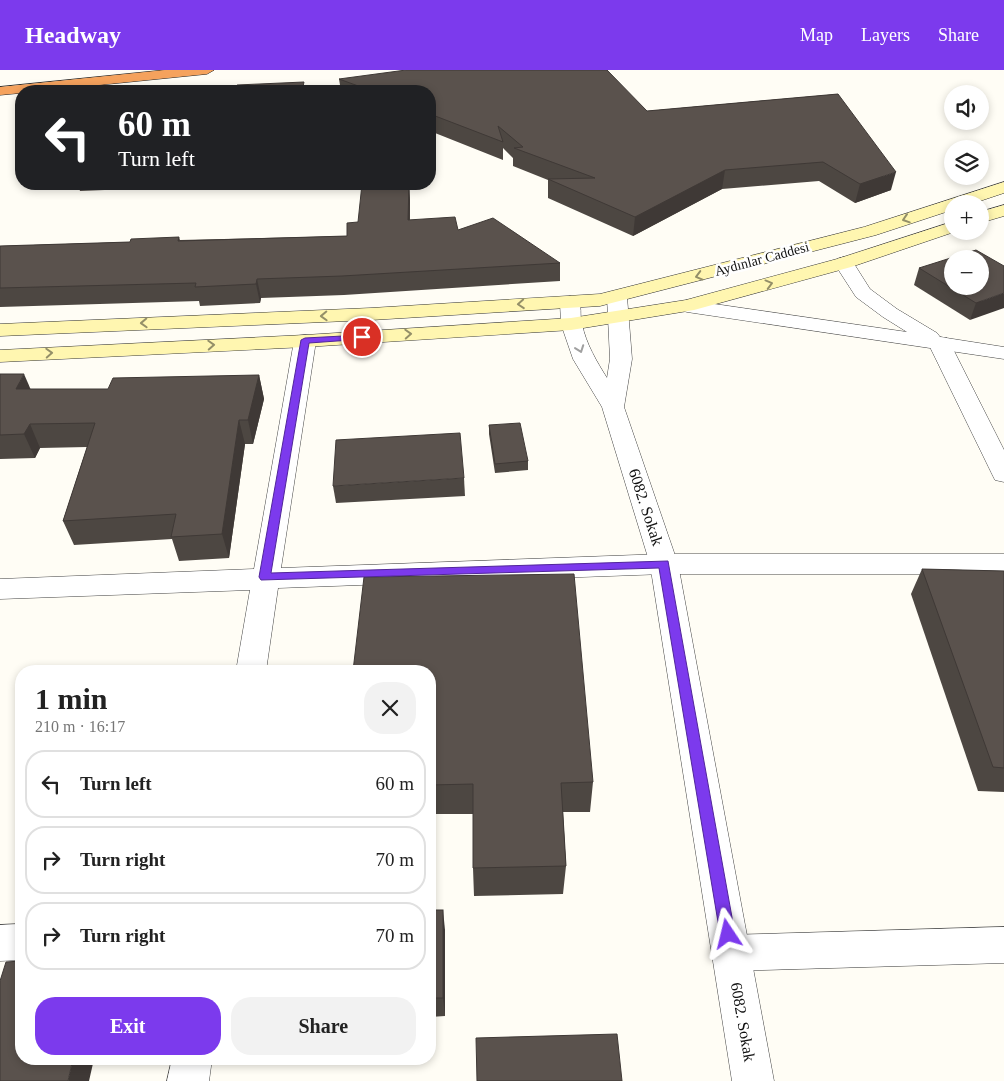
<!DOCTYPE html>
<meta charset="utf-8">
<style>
:root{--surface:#fff;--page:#f2f2f2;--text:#222;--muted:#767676;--line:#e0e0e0;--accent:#7c3aed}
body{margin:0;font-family:"Times New Roman",serif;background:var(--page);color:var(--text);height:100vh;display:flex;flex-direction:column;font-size:19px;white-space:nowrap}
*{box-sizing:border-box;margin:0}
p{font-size:16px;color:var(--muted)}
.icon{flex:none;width:28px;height:28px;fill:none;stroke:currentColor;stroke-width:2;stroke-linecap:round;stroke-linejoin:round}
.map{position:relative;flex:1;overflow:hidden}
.sheet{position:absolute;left:15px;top:595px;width:421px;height:400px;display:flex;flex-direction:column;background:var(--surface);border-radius:20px;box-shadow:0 2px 8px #0003}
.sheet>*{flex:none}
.guide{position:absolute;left:15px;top:15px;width:421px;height:105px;border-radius:20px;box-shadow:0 2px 8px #0003;background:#202124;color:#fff;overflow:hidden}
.fabs{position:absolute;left:944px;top:15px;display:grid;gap:10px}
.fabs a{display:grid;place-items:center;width:45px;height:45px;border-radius:50%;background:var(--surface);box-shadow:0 2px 8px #0003;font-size:25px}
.pin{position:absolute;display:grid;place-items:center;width:42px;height:42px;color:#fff;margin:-21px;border:2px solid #fff;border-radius:50%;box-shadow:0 1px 5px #0007}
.me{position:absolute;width:55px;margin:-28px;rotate:350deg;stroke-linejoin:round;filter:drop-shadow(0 0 4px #0008)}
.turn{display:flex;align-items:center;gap:18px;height:105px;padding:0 20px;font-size:22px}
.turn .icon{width:65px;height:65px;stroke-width:2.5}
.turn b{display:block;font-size:35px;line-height:42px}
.round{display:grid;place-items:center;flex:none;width:52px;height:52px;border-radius:20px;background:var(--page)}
.overview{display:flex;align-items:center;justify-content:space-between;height:85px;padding:0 20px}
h1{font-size:30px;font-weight:800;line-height:38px}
.cta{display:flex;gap:10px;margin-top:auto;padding:10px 20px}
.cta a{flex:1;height:58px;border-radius:20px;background:var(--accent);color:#fff;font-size:20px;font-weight:800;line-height:58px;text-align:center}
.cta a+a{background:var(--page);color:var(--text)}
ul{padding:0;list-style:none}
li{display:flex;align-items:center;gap:15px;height:68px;margin:0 10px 8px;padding:0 10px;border:2px solid var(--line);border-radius:20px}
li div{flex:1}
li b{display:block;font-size:19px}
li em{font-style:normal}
header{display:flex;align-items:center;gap:30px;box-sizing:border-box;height:70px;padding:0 25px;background:var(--accent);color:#fff}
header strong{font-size:24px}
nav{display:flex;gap:28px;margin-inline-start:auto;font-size:18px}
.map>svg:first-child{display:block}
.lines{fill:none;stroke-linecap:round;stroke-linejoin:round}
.minor-casing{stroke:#444;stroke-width:1}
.tertiary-casing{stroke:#444;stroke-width:1}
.secondary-casing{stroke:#333;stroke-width:1}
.motorway-casing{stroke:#222;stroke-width:1}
.minor{fill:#fff;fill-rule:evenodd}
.tertiary{fill:#fff;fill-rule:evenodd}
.secondary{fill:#fff6b0;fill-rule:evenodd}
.motorway{fill:#f5a25d;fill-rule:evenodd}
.wall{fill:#4d4742}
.shaded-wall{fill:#3f3936}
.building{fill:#5a524d;stroke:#3f3936;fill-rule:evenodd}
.oneway{stroke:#948f68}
.oneway2{stroke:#a0a0a0}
.route{fill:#7c3aed;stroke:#51269a}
.labels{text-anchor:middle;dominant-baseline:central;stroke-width:5;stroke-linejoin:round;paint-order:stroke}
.far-street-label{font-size:14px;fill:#111;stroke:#fff}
.street-label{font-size:16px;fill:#111;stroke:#fff}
</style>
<header>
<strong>Headway</strong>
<nav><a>Map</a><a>Layers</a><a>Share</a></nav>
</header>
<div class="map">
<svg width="1004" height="1011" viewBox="0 0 1004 1011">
<rect width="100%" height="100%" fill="#fffdf5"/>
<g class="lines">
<g class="minor-casing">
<g id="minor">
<path d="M305,265L313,266L316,271L281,498L664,484H1004V504H664L278,518L266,601H236L250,520L0,529V509L254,499L294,271L297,266Z"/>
<path d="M939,267L947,268L950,273L1004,380V412L995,410L992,404L928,273L931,268Z"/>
<path d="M21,854V890L0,891V855Z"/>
<path d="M1004,857V893L731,901L718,896L712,883L718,870L731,865Z"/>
<path d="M172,989H212L209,1011H167Z"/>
</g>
</g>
<g class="tertiary-casing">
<g id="tertiary">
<path d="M844,187L851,189L870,219L897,239L937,263L940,267L1004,277V289L687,242L680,240L677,236L680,232L687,230L907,262L883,247L856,227L834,193L837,189Z"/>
<path d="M617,221L624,223L627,227L632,289L624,337L678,494L774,1011H732L650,494L602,337L573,289L561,254L560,232L563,228L570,226L577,228C583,236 579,245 582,254C586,274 597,292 607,308L610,289L607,227L610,223Z"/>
</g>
</g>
<g class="secondary-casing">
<g id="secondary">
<path d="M1004,112V123L971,134H952V140L876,165L600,236L371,250L0,266V254L371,238L600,224L864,157Z"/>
<path d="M1004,135V146L980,153V142Z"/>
<path d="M952,152V161H957L851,197L694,240L571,260L305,277L0,292V280L305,265L571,248L686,230L837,189Z"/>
</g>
</g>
<g class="motorway-casing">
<path id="motorway" d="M165,0H214L207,4L40,21H21V23L0,25V17Z"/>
</g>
<use href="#minor" class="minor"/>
<use href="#tertiary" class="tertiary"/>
<use href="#secondary" class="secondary"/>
<use href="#motorway" class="motorway"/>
</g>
<g class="wall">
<path d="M339,9L647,41L838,24L891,120L855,133L819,111L722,119L633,166L548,128V110L513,96V88L503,78V90L430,61V21H341Z"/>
<path d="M78,114H204L203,116L80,121Z"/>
<path d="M409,114L410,131V150L458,160L560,193V211L344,225L261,228L260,233L200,236L199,231L0,237V176L130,172L179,167L180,170L347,166L358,152Z"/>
<path d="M1004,196L970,250L914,215L919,198Z"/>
<path d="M0,304L30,319H108L259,305L264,329L253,374H245L229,488L179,491L172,469L74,475L63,451L87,377L40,378L35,388L0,389Z"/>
<path d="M489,355L528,391V400L495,403L489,364Z"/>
<path d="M464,408L465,426L336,433L333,416Z"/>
<path d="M922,499L1004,501V722L978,721L911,524Z"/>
<path d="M430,601L593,712L590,742H563L566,796L563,824L474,826L473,798V744H430Z"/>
<path d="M430,840L445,860V946L430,947Z"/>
</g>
<g class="shaded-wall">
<path d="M725,100L722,119L633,166L635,147Z"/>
<path d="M896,102L891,120L855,133L860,114Z"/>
<path d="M409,114L410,131L409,168L408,150Z"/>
<path d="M257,209L261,228L260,233L256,214Z"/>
<path d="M1004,223V238L970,250L976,233Z"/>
<path d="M24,304L34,327L16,319Z"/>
<path d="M259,305L264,329L253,374L248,350Z"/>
<path d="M239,350L245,374L229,488L222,464Z"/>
<path d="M30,354L40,378L35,388L24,364Z"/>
<path d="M443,840L445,860V946L443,928Z"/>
<path d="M73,989H94L89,1011H68Z"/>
</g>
<g class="building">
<path d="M406,0H607L647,41L838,24L896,102L860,114L823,92L725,100L635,147L548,109L595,108L514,78L523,77L498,56L503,72L430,44V21H372L339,9Z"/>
<path d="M304,12L302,21H235L237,15Z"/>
<path d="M362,114H409L408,150L455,147L458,160L493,148L560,193L342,206L257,209L256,214L195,217L196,213L0,218V176L130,172L131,169L179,167L178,171L347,166V153L358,152Z"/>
<path d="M976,180L1004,196V223L976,233L919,198ZM952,189H980V216H952Z"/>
<path d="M0,304H24L16,319H108L113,308L259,305L248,350H239L222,464L171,467L176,444L63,451L95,353L30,354L24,364L0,365Z"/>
<path d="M520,353L528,391L495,394L489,355Z"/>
<path d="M460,363L464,408L333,416L336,370Z"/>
<path d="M922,499L1004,501V698L993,697Z"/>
<path d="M574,504L593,712L561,713L566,796L473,798V714L430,715V601H353L364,507Z"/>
<rect x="430" y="840" width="13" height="88"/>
<path d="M21,891V989H73L68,1011H0V911L6,892Z"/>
<path d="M617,964L622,1011H477L476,968Z"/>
</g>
<defs><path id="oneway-chevron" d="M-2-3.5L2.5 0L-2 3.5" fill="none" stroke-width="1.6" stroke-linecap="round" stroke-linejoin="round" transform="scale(1.25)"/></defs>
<g class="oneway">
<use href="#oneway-chevron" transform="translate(906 149) rotate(162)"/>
<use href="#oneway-chevron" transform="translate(699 206) rotate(165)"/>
<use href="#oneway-chevron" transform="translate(769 214) rotate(-15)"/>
<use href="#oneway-chevron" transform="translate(521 234) rotate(176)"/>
<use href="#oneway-chevron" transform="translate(324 246) rotate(178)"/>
<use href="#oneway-chevron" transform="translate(144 253) rotate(178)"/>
<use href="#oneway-chevron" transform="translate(408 264) rotate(-3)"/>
<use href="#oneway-chevron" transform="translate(211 275) rotate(-3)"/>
<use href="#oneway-chevron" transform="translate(49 283) rotate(-3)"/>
</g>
<use class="oneway2" href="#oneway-chevron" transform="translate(580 279) rotate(70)"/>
<path class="route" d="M362,265H365V269L309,273L271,503L668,491L735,864L733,869L728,871L722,869L720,864L659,498L261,510L259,507L301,270L305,268Z"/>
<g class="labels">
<g class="far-street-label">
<text transform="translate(762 189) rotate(-15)">Aydınlar Caddesi</text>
</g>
<g class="street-label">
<text transform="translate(646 437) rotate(72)">6082. Sokak</text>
<text transform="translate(743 952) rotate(80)">6082. Sokak</text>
</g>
</g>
</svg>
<div class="fabs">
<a><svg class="icon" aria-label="sound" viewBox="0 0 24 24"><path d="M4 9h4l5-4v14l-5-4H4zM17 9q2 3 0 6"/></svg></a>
<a><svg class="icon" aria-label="layers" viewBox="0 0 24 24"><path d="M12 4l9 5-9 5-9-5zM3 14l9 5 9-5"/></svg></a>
<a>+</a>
<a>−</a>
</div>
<div class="pin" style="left:362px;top:267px;background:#d93025"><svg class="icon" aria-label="arrive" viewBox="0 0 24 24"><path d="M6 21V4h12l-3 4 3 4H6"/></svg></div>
<svg class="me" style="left:728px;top:864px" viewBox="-20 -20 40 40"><path d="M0-17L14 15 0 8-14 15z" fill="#7c3aed" stroke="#fff" stroke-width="4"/></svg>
<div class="guide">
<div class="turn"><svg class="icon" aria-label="left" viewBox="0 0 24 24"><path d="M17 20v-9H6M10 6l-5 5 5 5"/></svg><div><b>60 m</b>Turn left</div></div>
</div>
<section class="sheet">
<div class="overview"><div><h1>1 min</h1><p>210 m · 16:17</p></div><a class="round"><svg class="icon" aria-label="close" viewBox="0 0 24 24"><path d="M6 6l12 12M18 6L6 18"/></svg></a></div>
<ul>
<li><svg class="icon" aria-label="left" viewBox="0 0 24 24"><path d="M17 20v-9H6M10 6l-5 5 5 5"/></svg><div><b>Turn left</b></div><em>60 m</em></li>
<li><svg class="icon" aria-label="right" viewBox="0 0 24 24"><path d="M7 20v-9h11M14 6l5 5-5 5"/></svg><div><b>Turn right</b></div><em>70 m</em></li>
<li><svg class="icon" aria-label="right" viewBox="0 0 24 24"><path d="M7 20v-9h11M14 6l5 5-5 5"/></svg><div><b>Turn right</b></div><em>70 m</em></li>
</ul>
<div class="cta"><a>Exit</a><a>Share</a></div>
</section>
</div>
